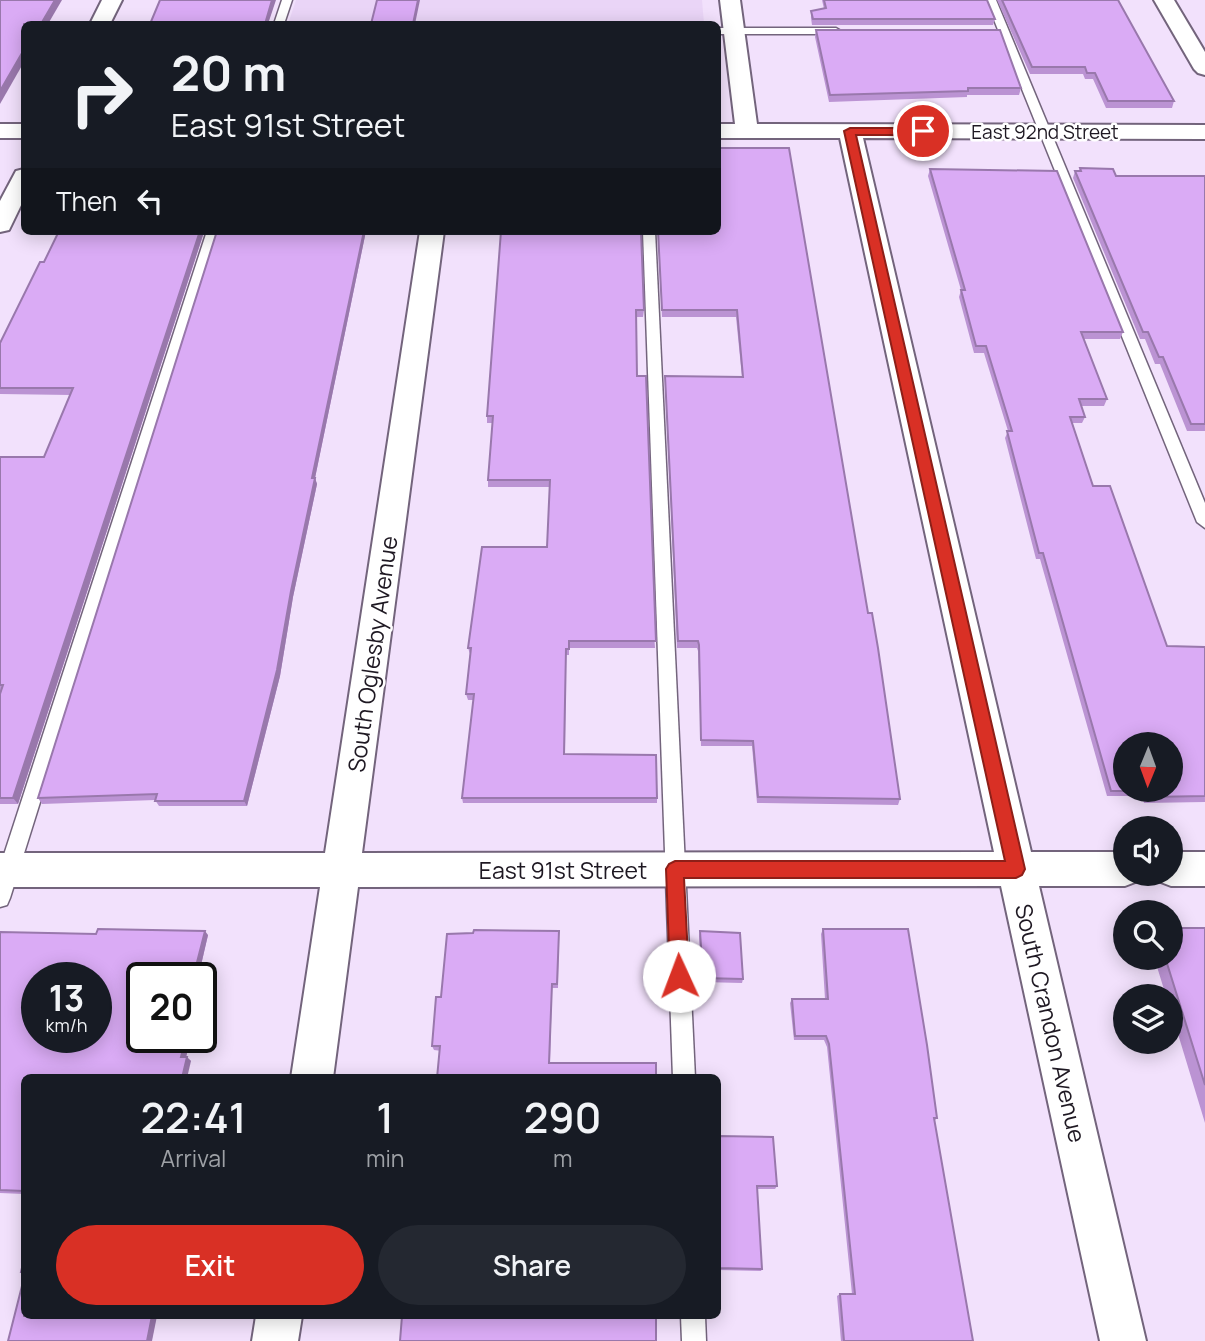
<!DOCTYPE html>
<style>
:root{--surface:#171b24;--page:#242831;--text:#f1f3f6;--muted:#9ea1a6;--accent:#d93025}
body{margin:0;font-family:Manrope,sans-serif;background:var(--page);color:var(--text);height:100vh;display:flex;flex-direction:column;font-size:26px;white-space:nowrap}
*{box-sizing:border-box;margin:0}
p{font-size:23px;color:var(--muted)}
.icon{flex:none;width:38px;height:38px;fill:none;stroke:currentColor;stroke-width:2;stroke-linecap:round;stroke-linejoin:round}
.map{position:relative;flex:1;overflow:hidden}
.side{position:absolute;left:21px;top:1074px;width:700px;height:245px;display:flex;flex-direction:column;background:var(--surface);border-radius:10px;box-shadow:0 4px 18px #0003}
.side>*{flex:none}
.guide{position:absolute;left:21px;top:21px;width:700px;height:214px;border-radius:10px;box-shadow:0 4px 18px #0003;background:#171b24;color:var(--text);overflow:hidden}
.needle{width:46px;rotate:181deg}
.fabs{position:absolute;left:1113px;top:732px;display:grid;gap:14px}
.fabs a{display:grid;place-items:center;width:70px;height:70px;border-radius:50%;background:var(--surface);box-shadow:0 4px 18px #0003;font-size:35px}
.speed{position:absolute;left:21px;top:962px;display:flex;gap:14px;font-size:35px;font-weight:700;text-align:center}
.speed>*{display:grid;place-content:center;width:91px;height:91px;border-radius:50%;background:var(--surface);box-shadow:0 4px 18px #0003;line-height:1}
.speed small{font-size:18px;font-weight:400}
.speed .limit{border:4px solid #111;border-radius:10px;background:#fff;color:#111}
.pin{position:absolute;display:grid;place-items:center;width:60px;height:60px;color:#fff;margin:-30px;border:4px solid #fff;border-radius:50%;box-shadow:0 2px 7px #0007}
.me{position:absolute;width:77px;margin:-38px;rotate:358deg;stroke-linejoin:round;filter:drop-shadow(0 0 5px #0008)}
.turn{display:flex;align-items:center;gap:24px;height:147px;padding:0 35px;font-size:32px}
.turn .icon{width:91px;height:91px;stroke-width:2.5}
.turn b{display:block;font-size:49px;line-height:60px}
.then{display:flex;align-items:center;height:66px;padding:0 35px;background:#0003;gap:14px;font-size:26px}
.eta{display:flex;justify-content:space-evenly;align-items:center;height:119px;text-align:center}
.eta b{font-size:42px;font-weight:600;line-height:49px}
.button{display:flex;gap:14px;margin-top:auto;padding:14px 35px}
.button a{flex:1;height:80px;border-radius:42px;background:var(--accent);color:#fff;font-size:28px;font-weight:600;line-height:80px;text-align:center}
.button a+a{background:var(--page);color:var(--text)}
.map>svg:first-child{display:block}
.built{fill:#ead5f7}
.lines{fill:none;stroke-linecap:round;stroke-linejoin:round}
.service-casing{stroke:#73647c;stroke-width:3}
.minor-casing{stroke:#73647c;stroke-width:4}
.service{fill:#fff;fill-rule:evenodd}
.minor{fill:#fff;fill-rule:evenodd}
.wall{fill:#bb93d3}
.shaded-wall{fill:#9978ac}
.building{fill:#daabf5;stroke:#9978ac;stroke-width:2;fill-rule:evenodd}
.route{fill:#d93025;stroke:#8d1f18;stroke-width:2}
.labels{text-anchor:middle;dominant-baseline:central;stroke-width:5;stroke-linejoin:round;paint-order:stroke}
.far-street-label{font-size:19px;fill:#1e1822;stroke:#fff}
.street-label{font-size:23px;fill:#1e1822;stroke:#fff}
</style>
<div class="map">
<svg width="1205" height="1341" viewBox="0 0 1205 1341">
<rect width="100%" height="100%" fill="#f2e1fc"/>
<path class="built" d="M296,0H702L704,24H288Z"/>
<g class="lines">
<g class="service-casing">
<g id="service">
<path d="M282,0H292L284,24H274Z"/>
<path d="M986,0H996L1205,503V528L1197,522Z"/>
<path d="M718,28H836L841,31L836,34H718Z"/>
<path d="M207,231H219L10,898L7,905L0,907V867Z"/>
<path d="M643,231H655L695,1078H673Z"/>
<path d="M681,1316H705L706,1341H682Z"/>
</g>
</g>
<g class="minor-casing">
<g id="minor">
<path d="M102,0H122L110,24H90Z"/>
<path d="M720,0H740L757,124L1205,125V139L863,138L1031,852H1125V873H1142L1138,881L1125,886H1039L1146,1341H1100L1001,886L358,887L333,1078H291L320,887H0V853H325L420,231H444L362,853L994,852L840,138H718V124H735Z"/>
<path d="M1154,0H1174L1205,52V75L1198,73L1194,69Z"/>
<rect x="0" y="124" width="24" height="14"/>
<path d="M24,169V199L9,230L0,232V201L16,171Z"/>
<path d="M1171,852H1205V886H1171L1158,881L1154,873H1171Z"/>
<path d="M256,1316H302L298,1341H252Z"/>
</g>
</g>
<use href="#service" class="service"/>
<use href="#minor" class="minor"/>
</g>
<g class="wall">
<path d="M822,0H987L995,19L993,25H812L811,18V11L824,9Z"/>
<path d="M997,0H1118L1174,101L1172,108H1106L1093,79H1085L1083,74H1030Z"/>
<path d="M816,30L1021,88L1019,95H967V97L829,102L815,37Z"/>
<path d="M1080,168L1116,176H1205V431H1187L1160,364H1155L1145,339H1140L1073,178L1075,171H1079Z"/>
<path d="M930,169L1123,332L1120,339H1084L1107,399L1104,406H1081L1085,417L1082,423H1072L1093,486L1167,646L1205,647V802L1144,803L1142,796H1107L1040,559H1036L1005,438L1008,431L984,353H974L959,297L961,290L928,176Z"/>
<path d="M59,231H202L203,235L18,804H0V694L1,692H0V457H44L71,395L0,394V343L44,262Z"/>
<path d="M217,231H366L315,478L317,484L293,597L280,676L247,806H159L155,800L42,804L38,798Z"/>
<path d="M501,231L644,310L643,317H636L637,376L655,648H569V655H566L565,754L657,798V803H463L462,798L474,700H468L466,694L470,654L468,648L547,547L550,487H488V480L493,423H487V416Z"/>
<path d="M658,231H718L868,613L900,799L898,805L757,803L752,746H701L698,651L697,648H677L665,376L742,377L736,317H662Z"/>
<path d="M1205,928V1123L1171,1011V996H1166L1154,957H1171Z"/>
<path d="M823,929L937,1118L934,1121L973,1341H841L837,1296L840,1294H852L827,1047L824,1040H794L790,1003L792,999H825L821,934Z"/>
<path d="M559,931L558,988H552L550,1063L656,1078L434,1050L432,1046L441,997Z"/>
<path d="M700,931L743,979L742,983L702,982L699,936Z"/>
<path d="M0,932L208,935L198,978H142V1038H191L186,1057L191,1061L24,1078V1194L0,1193Z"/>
<path d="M718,1136L777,1186L775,1189H757L762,1269L761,1271L718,1270Z"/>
</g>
<g class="shaded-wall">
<path d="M55,0H62L48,24H41Z"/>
<path d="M272,0H276L268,24H265Z"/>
<path d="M418,0H420L415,24H413Z"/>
<path d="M24,52V62L0,104V91L22,53Z"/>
<path d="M200,231H202L203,235L18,804L13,798Z"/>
<path d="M364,231H366L315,478L317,484L293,597L280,676L247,806L244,801L291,591L312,478Z"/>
<path d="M205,931L208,935L198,978H193Z"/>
<path d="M186,1038H191L185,1061L181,1057Z"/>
<path d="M187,1057L191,1061L187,1078H182Z"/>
<path d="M152,1316H157L152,1341H147Z"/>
</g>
<g class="building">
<path d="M0,0H55L41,24H24V52L22,53L0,91Z"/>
<path d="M160,0H272L265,24H150Z"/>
<path d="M377,0H418L413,24H371Z"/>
<path d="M824,0H987L995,19H813L811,11L826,8Z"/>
<path d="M1002,0H1118L1174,101H1108L1095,73H1087L1085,67H1032Z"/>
<path d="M816,30H1000L1021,88H968V91L830,95Z"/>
<path d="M718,148H789L868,613H872L878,648L900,799L758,797L753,741L701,740L699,645L698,641H678L665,376L743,377L737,310H662L658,231H718Z"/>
<path d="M1080,168L1113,169L1116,176H1205V424H1191L1163,357H1159L1148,332H1143L1075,171H1081Z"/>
<path d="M930,169L1057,171L1123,332H1081L1107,399H1079L1085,417H1070L1093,486H1110L1167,646L1205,647V796L1148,797L1147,791H1111L1043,553H1039L1007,431H1012L986,346H976L961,290H965ZM1125,744H1171V789H1125Z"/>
<path d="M59,231H200L13,798H0V694L3,685H0V457H44L73,388H0V343L40,262H44Z"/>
<path d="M217,231H364L312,478H315L291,591L277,670L244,801H155L157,794L38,798Z"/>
<path d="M501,231H641L644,310H636L637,376H646L656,641H569V649H566L564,754L656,755L657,798H462L474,694H466L471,648H468L482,547H547L550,480H488L493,416H487Z"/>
<path d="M1171,928H1205V1085L1165,957H1171Z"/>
<path d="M98,929L205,931L193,978H142V1038H186L181,1057H187L182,1078H24V1191L0,1190V932L96,934ZM37,978H96V1038H37Z"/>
<path d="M823,929H908L927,1045L937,1118H934L973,1341H844L840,1294H855L829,1044L826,1036H795L792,999H828Z"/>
<path d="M474,930L559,931L557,984H552L549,1063H656V1078H437L440,1046H432L436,997H441L447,934L473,933Z"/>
<path d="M700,931L740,933L743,979L703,978Z"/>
<path d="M718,1136L773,1137L777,1186H757L762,1269L718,1268Z"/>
<path d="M24,1259V1272H21Z"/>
<path d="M24,1278V1316H152L147,1341H8Z"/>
<path d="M402,1316H656V1341H400Z"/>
</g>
<path class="route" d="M850,128H923L929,131L923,135H856L1025,869L1022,875L1016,878H684L689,976L686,982L679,985L673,982L670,976L666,869L669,864L675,861H1005L844,131Z"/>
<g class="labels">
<g class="far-street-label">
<text x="1045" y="132">East 92nd Street</text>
</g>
<g class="street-label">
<text transform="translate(372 654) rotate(-82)">South Oglesby Avenue</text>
<text x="563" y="870">East 91st Street</text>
<text transform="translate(1051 1023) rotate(77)">South Crandon Avenue</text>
</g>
</g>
</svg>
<div class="fabs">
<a><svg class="needle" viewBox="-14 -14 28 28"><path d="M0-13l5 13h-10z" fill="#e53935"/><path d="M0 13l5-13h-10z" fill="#9ea1a6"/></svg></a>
<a><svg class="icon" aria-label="sound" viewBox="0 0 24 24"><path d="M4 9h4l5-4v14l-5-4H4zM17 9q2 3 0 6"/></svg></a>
<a><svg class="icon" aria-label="search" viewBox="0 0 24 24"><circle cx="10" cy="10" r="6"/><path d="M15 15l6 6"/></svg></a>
<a><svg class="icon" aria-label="layers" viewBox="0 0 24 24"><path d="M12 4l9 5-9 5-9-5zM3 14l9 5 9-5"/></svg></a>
</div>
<div class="speed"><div>13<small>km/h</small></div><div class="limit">20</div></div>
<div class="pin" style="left:923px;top:131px;background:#d93025"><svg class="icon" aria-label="arrive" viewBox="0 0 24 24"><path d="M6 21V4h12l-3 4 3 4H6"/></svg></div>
<svg class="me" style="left:679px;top:976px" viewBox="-20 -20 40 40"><circle r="19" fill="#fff"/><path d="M0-13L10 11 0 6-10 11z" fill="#d93025"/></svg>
<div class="guide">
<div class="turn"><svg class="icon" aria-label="right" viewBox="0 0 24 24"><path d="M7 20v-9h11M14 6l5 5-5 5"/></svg><div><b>20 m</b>East 91st Street</div></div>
<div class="then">Then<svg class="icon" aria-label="left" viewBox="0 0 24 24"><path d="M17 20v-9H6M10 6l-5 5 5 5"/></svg></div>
</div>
<section class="side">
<div class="eta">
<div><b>22:41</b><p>Arrival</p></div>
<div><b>1</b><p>min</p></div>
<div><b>290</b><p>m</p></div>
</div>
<div class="button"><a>Exit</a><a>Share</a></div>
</section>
</div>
